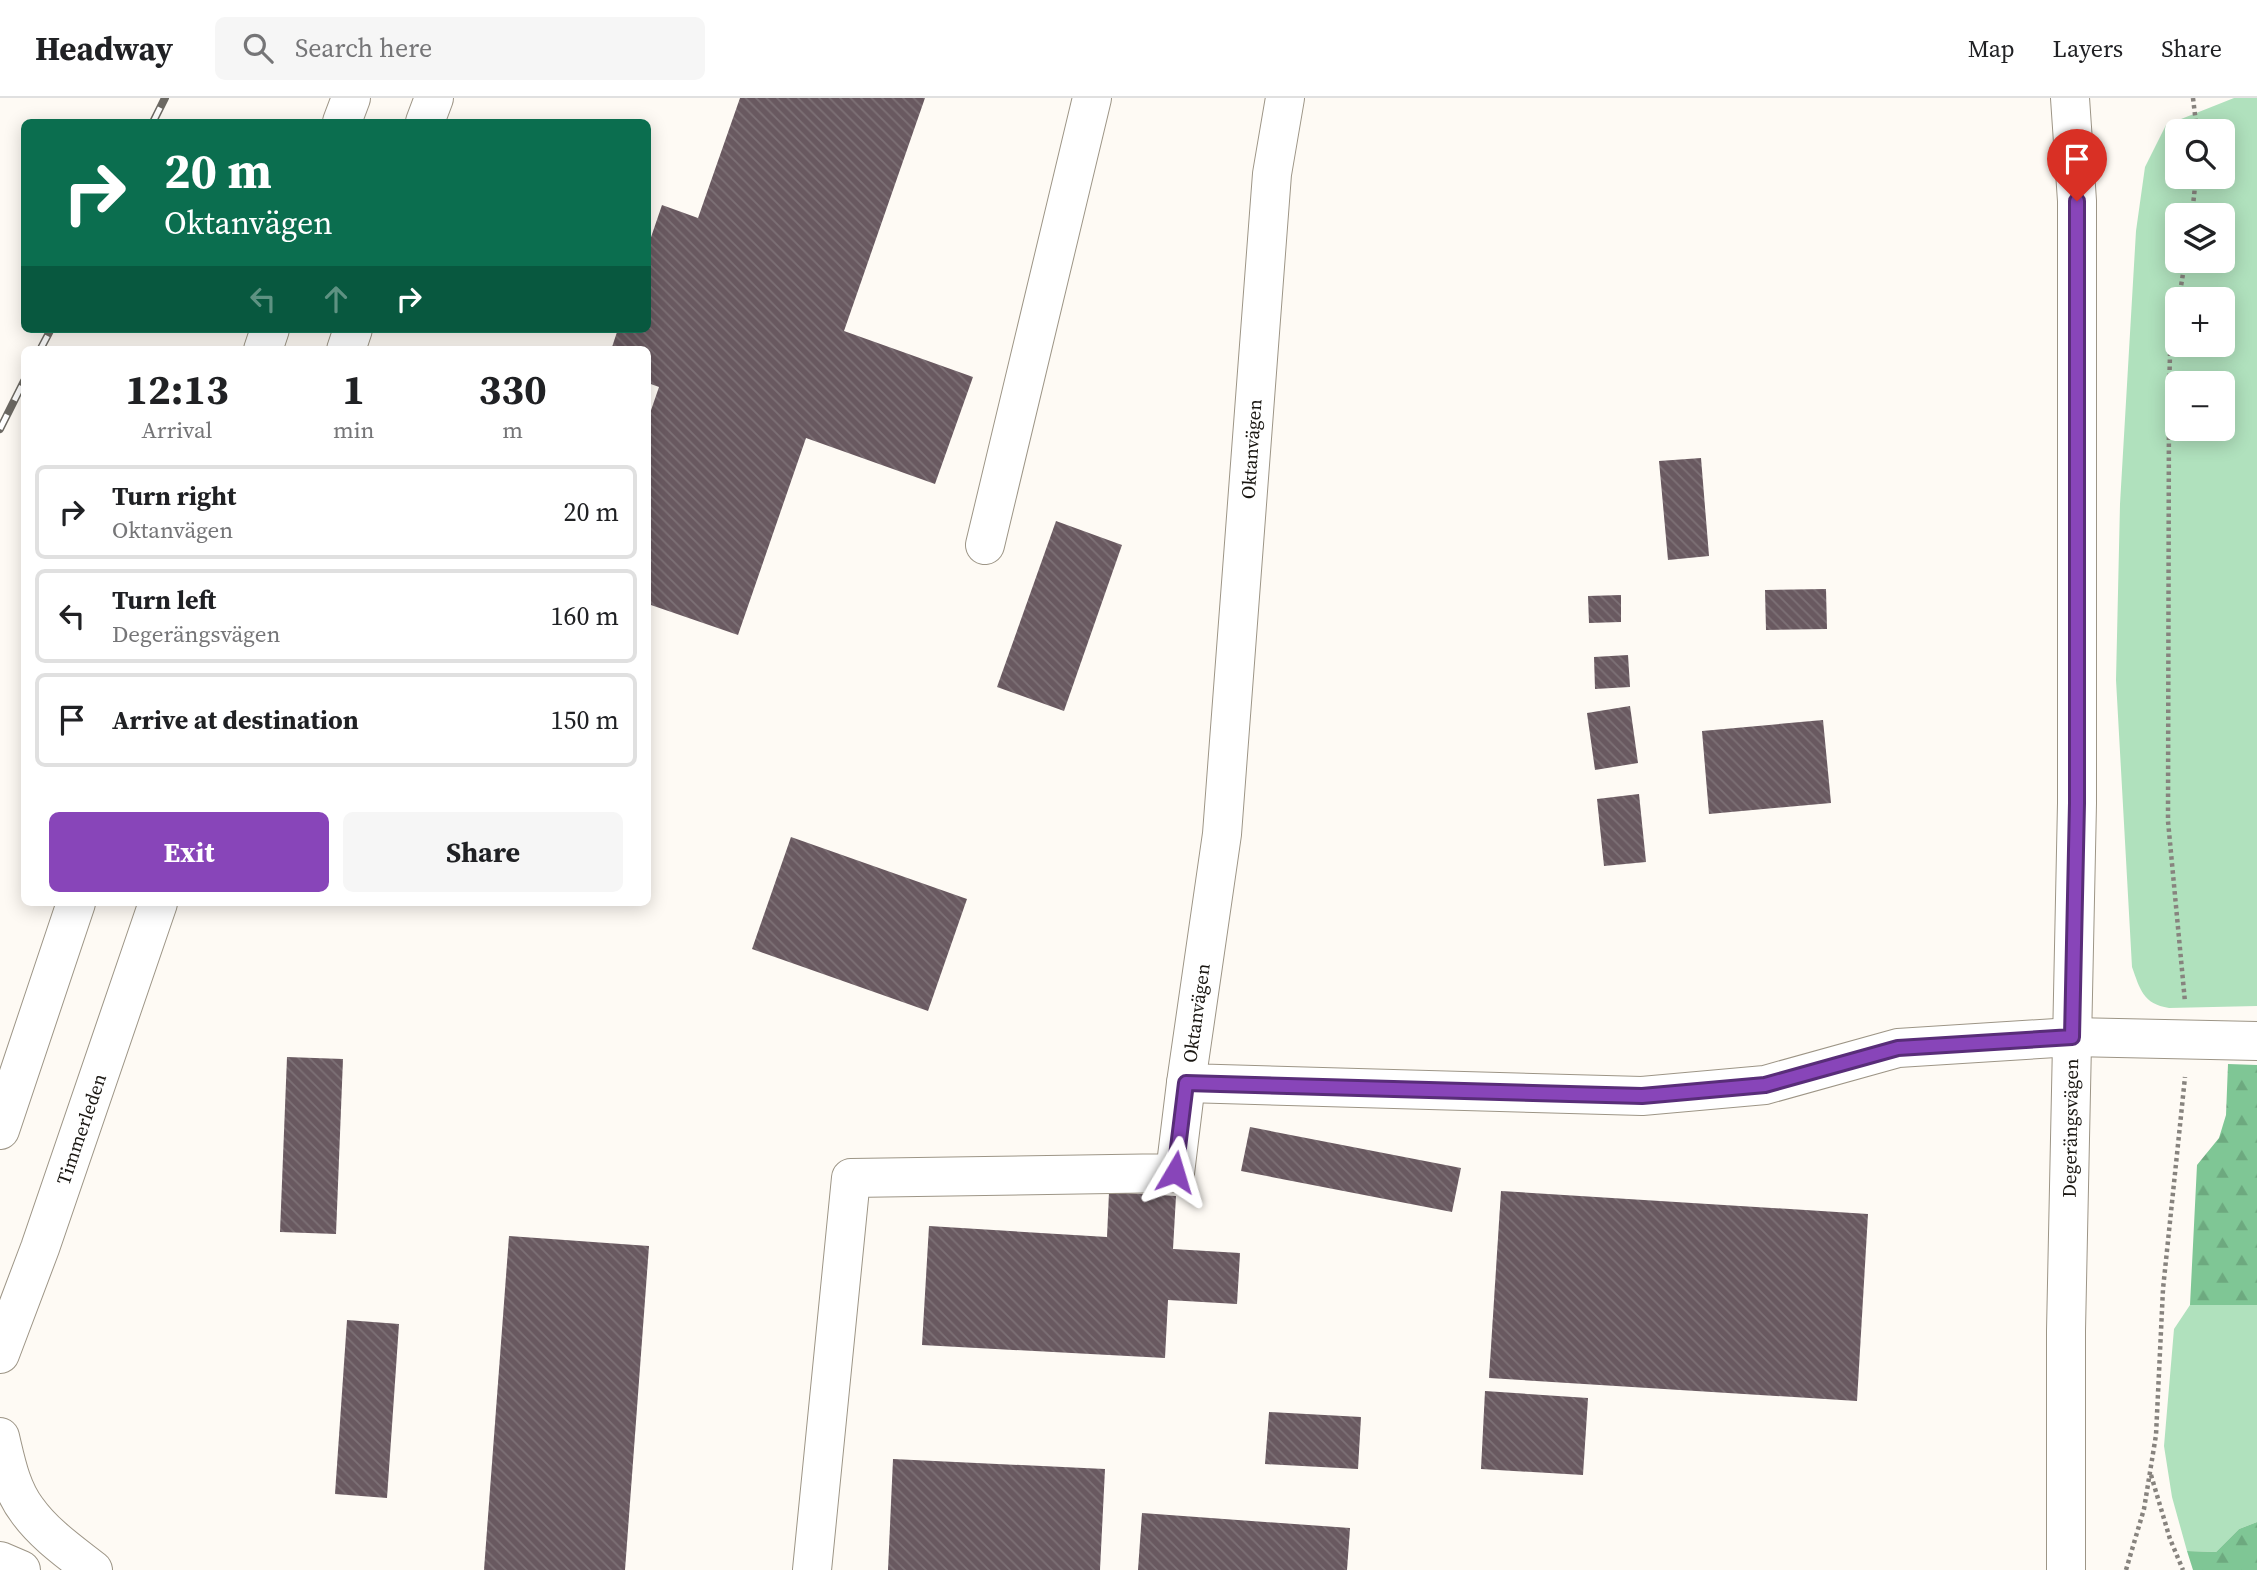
<!DOCTYPE html>
<meta charset="utf-8">
<style>
:root{--surface:#fff;--page:#f6f6f6;--text:#202124;--muted:#757577;--line:#e0e0e0;--accent:#8845b9}
body{margin:0;font-family:"Source Serif 4",serif;background:var(--page);color:var(--text);height:100vh;display:flex;flex-direction:column;font-size:26px;white-space:nowrap}
*{box-sizing:border-box;margin:0}
p{font-size:23px;color:var(--muted)}
.icon{flex:none;width:38px;height:38px;fill:none;stroke:currentColor;stroke-width:2;stroke-linecap:round;stroke-linejoin:round}
.map{position:relative;flex:1;overflow:hidden}
.panel{position:absolute;left:21px;top:248px;width:630px;height:560px;display:flex;flex-direction:column;background:var(--surface);border-radius:10px;box-shadow:0 4px 18px #0003}
.panel>*{flex:none}
.hud{position:absolute;left:21px;top:21px;width:630px;height:214px;border-radius:10px;box-shadow:0 4px 18px #0003;background:#0b6e4f;color:#fff;overflow:hidden}
.buttons{position:absolute;left:2165px;top:21px;display:grid;gap:14px}
.buttons a{display:grid;place-items:center;width:70px;height:70px;border-radius:10px;background:var(--surface);box-shadow:0 4px 18px #0003;font-size:35px}
.pin{position:absolute;display:grid;place-items:center;width:60px;height:60px;color:#fff;margin:-72px -30px;border-radius:50% 50% 50% 0;rotate:-45deg;box-shadow:0 0 7px #0007}
.pin .icon{rotate:45deg}
.me{position:absolute;width:77px;margin:-38px;rotate:7deg;stroke-linejoin:round;filter:drop-shadow(0 0 5px #0008)}
.turn{display:flex;align-items:center;gap:24px;height:147px;padding:0 28px;font-size:32px}
.turn .icon{width:91px;height:91px;stroke-width:2.5}
.turn b{display:block;font-size:49px;line-height:60px}
.lanes{display:flex;align-items:center;height:66px;padding:0 28px;background:#0003;justify-content:center;gap:35px;direction:ltr}
.lanes .off{opacity:.35}
.eta{display:flex;justify-content:space-evenly;align-items:center;height:119px;text-align:center}
.eta b{font-size:42px;font-weight:700;line-height:49px}
.cta{display:flex;gap:14px;margin-top:auto;padding:14px 28px}
.cta a{flex:1;height:80px;border-radius:10px;background:var(--accent);color:#fff;font-size:28px;font-weight:700;line-height:80px;text-align:center}
.cta a+a{background:var(--page);color:var(--text)}
ul{padding:0;list-style:none}
li{display:flex;align-items:center;gap:21px;height:94px;margin:0 14px 10px;padding:0 14px;border:4px solid var(--line);border-radius:10px}
li div{flex:1}
li b{display:block;font-size:26px}
li em{font-style:normal}
header{display:flex;align-items:center;gap:42px;box-sizing:border-box;height:98px;padding:0 35px;background:var(--surface);border-bottom:2px solid var(--line)}
header strong{font-size:33px}
nav{display:flex;gap:38px;margin-inline-start:auto;font-size:24px}
.search{width:490px;height:63px;background:var(--page);display:flex;align-items:center;gap:18px;box-sizing:border-box;padding:0 24px;border-radius:10px;color:var(--muted);font-size:26px}
.map>svg:first-child{display:block}
.green{fill:#b0e1bd;fill-rule:evenodd}
.forest{fill:url(#forest-firs)}
.building{fill:url(#building-back-hatch)}
.lines{fill:none;stroke-linecap:round;stroke-linejoin:round}
.minor-casing{stroke:#9d9586;stroke-width:40}
.major-casing{stroke:#9d9586;stroke-width:40}
.highway-casing{stroke:#9d9586;stroke-width:40}
.path{stroke:#87837e;stroke-width:4.5;stroke-dasharray:3.5 3.5;stroke-linecap:butt}
.minor{stroke:#fff;stroke-width:38}
.major{stroke:#fff;stroke-width:38}
.highway{stroke:#fff;stroke-width:38}
.rail-casing{stroke:#6c6963;stroke-width:8}
.rail{stroke:#fff;stroke-width:5;stroke-dasharray:16;stroke-linecap:butt}
.route-casing{stroke:#582d78;stroke-width:18}
.route{stroke:#8845b9;stroke-width:12}
.labels{text-anchor:middle;dominant-baseline:central;stroke-width:7;stroke-linejoin:round;paint-order:stroke}
.street-label{font-size:19px;fill:#1a1712;stroke:#fff}
</style>
<header>
<strong>Headway</strong>
<div class="search"><svg class="icon" aria-label="search" viewBox="0 0 24 24"><circle cx="10" cy="10" r="6"/><path d="M15 15l6 6"/></svg>Search here</div>
<nav><a>Map</a><a>Layers</a><a>Share</a></nav>
</header>
<div class="map">
<svg width="2257" height="1472" viewBox="0 0 2257 1472">
<defs>
<pattern id="forest-firs" width="22" height="20" patternUnits="userSpaceOnUse" patternTransform="scale(1.75)"><rect width="22" height="20" fill="#7fc695"/><path d="M5 1l3.5 6h-7zM16 11l3.5 6h-7z" fill="#6da97f"/></pattern>
<pattern id="building-back-hatch" width="6" height="6" patternUnits="userSpaceOnUse" patternTransform="scale(1.75)"><rect width="6" height="6" fill="#695960"/><path d="M-1 5l2 2M0 0l6 6M5-1l2 2" fill="none" stroke="#7d7176"/></pattern>
</defs>
<rect width="100%" height="100%" fill="#fefaf4"/>
<g class="green">
<path d="M2234,0H2257V908L2169,910C2143,906 2140,891 2132,869L2116,582L2120,406L2136,133L2145,69L2166,27ZM2177,33H2222V79H2177ZM2177,117H2222V163H2177ZM2177,201H2222V247H2177ZM2177,285H2222V331H2177Z"/>
<path d="M2190,1207H2257V1424L2239,1431L2216,1454L2187,1453L2172,1399L2164,1348L2174,1231Z"/>
</g>
<g class="forest">
<path d="M2228,966L2257,967V1207H2190L2197,1067L2219,1040L2226,1017Z"/>
<path d="M2257,1424V1472H2193L2187,1453L2216,1454L2239,1431Z"/>
</g>
<g class="building">
<path d="M740,0H925L844,233L973,279L935,386L806,340L738,537L648,506V321L659,289L648,285V252H611L618,231H648V148L662,107L698,120Z"/>
<path d="M1701,360L1709,458L1668,462L1659,363Z"/>
<path d="M1056,423L1122,447L1064,613L997,589Z"/>
<path d="M1826,491L1827,531L1766,532L1765,492Z"/>
<path d="M1621,497V524L1589,525L1588,498Z"/>
<path d="M1628,557L1630,589L1595,591L1594,559Z"/>
<path d="M1630,608L1638,665L1595,672L1587,615Z"/>
<path d="M1823,622L1831,705L1709,716L1702,633Z"/>
<path d="M1639,696L1646,764L1604,768L1597,701Z"/>
<path d="M791,739L967,801L928,913L752,851Z"/>
<path d="M287,959L343,961L336,1136L280,1134Z"/>
<path d="M1250,1029L1461,1070L1452,1114L1241,1073Z"/>
<path d="M1501,1093L1868,1116L1857,1303L1489,1280Z"/>
<path d="M1109,1094L1176,1098L1173,1151L1240,1155L1237,1206L1168,1202L1165,1260L922,1247L929,1128L1107,1139Z"/>
<path d="M509,1138L649,1148L625,1472H484Z"/>
<path d="M347,1222L399,1226L387,1400L335,1396Z"/>
<path d="M1485,1293L1588,1300L1583,1377L1481,1371Z"/>
<path d="M1269,1314L1361,1319L1358,1371L1265,1366Z"/>
<path d="M893,1361L1105,1371L1100,1472H888Z"/>
<path d="M1142,1415L1350,1430L1347,1472H1138Z"/>
</g>
<g class="lines">
<g class="minor-casing">
<g id="minor">
<path d="M1285,0L1272,76L1222,736L1186,985L1642,998L1765,987L1898,950L2072,939L2257,943"/>
<path d="M985,447L1092,0"/>
<path d="M812,1472L851,1080L1175,1075L1186,985"/>
<path d="M2066,1472V1233L2077,705V103L2070,0"/>
</g>
</g>
<g class="major-casing">
<g id="major">
<path d="M342,24L351,0"/>
<path d="M425,24L434,0"/>
<path d="M263,252L270,231"/>
<path d="M346,252L353,231"/>
<path d="M0,1032L76,805"/>
<path d="M0,1256L40,1150L158,805"/>
</g>
</g>
<g class="highway-casing">
<g id="highway">
<path d="M0,1339C6,1364 11,1391 27,1412C44,1436 70,1454 93,1472"/>
<path d="M0,1463L21,1472"/>
</g>
</g>
<g class="path">
<path d="M2193,0L2197,33"/>
<path d="M2192,117L2196,79"/>
<path d="M2179,201L2185,163"/>
<path d="M2177,213L2170,257L2169,293L2168,723L2185,904"/>
<path d="M2151,1377L2170,1441L2183,1472"/>
<path d="M2126,1472L2144,1411L2156,1337L2163,1191L2185,979"/>
</g>
<use href="#minor" class="minor"/>
<use href="#major" class="major"/>
<use href="#highway" class="highway"/>
<g class="rail-casing">
<g id="rail">
<path d="M153,24L165,0"/>
<path d="M40,252L51,231"/>
<path d="M0,331L24,283"/>
</g>
</g>
<use href="#rail" class="rail"/>
</g>
<g class="lines">
<g class="route-casing">
<path id="route" d="M1175,1074L1186,985L1642,998L1765,987L1898,950L2072,939L2077,705V103"/>
</g>
<use href="#route" class="route"/>
</g>
<g class="labels">
<g class="street-label">
<text transform="translate(1251 351) rotate(-86)">Oktanvägen</text>
<text transform="translate(1196 915) rotate(-82)">Oktanvägen</text>
<text transform="translate(2070 1030) rotate(-89)">Degerängsvägen</text>
<text transform="translate(81 1031) rotate(-71)">Timmerleden</text>
</g>
</g>
</svg>
<div class="buttons">
<a><svg class="icon" aria-label="search" viewBox="0 0 24 24"><circle cx="10" cy="10" r="6"/><path d="M15 15l6 6"/></svg></a>
<a><svg class="icon" aria-label="layers" viewBox="0 0 24 24"><path d="M12 4l9 5-9 5-9-5zM3 14l9 5 9-5"/></svg></a>
<a>+</a>
<a>−</a>
</div>
<div class="pin" style="left:2077px;top:103px;background:#d93025"><svg class="icon" aria-label="arrive" viewBox="0 0 24 24"><path d="M6 21V4h12l-3 4 3 4H6"/></svg></div>
<svg class="me" style="left:1175px;top:1074px" viewBox="-20 -20 40 40"><path d="M0-17L14 15 0 8-14 15z" fill="#8845b9" stroke="#fff" stroke-width="4"/></svg>
<div class="hud">
<div class="turn"><svg class="icon" aria-label="right" viewBox="0 0 24 24"><path d="M7 20v-9h11M14 6l5 5-5 5"/></svg><div><b>20 m</b>Oktanvägen</div></div>
<div class="lanes"><svg class="icon off" aria-label="left" viewBox="0 0 24 24"><path d="M17 20v-9H6M10 6l-5 5 5 5"/></svg><svg class="icon off" aria-label="ahead" viewBox="0 0 24 24"><path d="M12 20V5M6 11l6-6 6 6"/></svg><svg class="icon" aria-label="right" viewBox="0 0 24 24"><path d="M7 20v-9h11M14 6l5 5-5 5"/></svg></div>
</div>
<section class="panel">
<div class="eta">
<div><b>12:13</b><p>Arrival</p></div>
<div><b>1</b><p>min</p></div>
<div><b>330</b><p>m</p></div>
</div>
<ul>
<li><svg class="icon" aria-label="right" viewBox="0 0 24 24"><path d="M7 20v-9h11M14 6l5 5-5 5"/></svg><div><b>Turn right</b><p>Oktanvägen</p></div><em>20 m</em></li>
<li><svg class="icon" aria-label="left" viewBox="0 0 24 24"><path d="M17 20v-9H6M10 6l-5 5 5 5"/></svg><div><b>Turn left</b><p>Degerängsvägen</p></div><em>160 m</em></li>
<li><svg class="icon" aria-label="arrive" viewBox="0 0 24 24"><path d="M6 21V4h12l-3 4 3 4H6"/></svg><div><b>Arrive at destination</b></div><em>150 m</em></li>
</ul>
<div class="cta"><a>Exit</a><a>Share</a></div>
</section>
</div>
